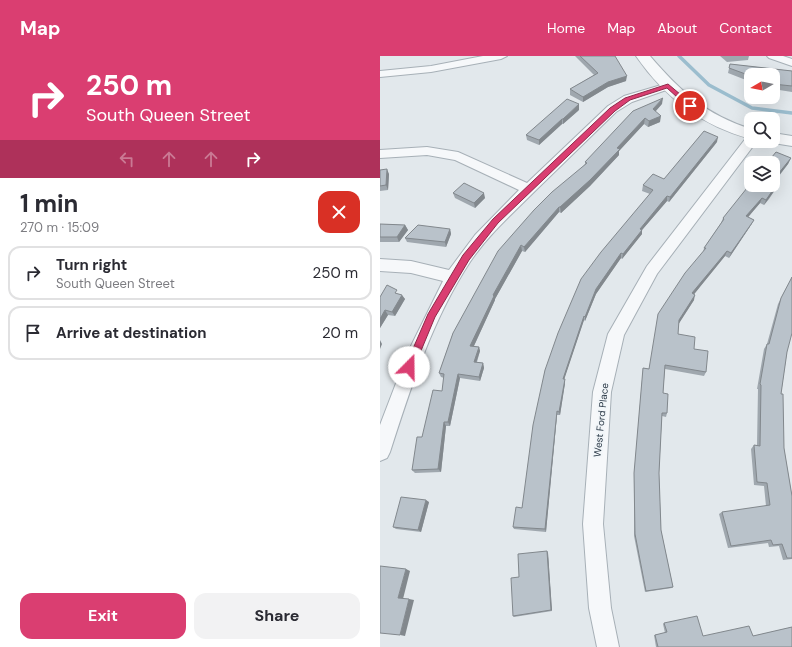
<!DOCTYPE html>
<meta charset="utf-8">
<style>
:root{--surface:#fff;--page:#f2f2f3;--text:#2b2b33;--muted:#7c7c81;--line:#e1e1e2;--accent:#da3e71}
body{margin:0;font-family:"DM Sans",sans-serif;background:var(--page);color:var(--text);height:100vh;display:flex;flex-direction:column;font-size:15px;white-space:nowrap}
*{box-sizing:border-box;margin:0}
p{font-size:13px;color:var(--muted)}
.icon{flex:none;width:22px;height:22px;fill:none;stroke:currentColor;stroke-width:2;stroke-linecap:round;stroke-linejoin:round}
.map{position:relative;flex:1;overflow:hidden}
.sheet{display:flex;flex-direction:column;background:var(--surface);width:380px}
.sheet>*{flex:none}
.top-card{background:#da3e71;color:#fff;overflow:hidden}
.needle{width:26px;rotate:260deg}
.tools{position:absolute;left:364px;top:12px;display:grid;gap:8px}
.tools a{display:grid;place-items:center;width:36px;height:36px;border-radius:8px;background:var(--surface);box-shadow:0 4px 16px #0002;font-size:20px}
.pin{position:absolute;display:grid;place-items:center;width:34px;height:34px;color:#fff;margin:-17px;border:2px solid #fff;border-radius:50%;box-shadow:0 1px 4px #0007}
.me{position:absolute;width:44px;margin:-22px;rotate:22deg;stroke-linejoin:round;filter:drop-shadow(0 0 3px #0008)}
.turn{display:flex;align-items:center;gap:14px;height:84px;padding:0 20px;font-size:18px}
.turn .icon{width:52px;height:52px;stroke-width:2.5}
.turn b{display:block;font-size:28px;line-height:34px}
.lanes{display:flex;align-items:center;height:38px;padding:0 20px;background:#0003;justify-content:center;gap:20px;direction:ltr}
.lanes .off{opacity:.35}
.round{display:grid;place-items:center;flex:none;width:42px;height:42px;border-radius:12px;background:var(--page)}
.headline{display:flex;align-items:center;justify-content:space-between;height:68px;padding:0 20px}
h1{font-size:24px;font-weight:700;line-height:30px}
.button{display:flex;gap:8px;margin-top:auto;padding:8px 20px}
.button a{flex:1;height:46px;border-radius:12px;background:var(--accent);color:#fff;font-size:16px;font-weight:700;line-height:46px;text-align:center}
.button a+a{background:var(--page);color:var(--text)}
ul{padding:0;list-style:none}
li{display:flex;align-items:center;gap:12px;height:54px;margin:0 8px 6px;padding:0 12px;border:2px solid var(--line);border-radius:12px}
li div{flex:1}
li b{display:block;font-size:15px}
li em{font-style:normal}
header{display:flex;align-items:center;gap:24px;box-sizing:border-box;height:56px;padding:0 20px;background:var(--accent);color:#fff}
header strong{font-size:19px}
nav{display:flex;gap:22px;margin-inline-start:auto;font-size:14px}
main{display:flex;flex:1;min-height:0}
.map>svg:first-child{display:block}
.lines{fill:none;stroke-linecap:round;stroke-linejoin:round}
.stream{stroke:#9bbdce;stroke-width:3.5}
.minor-casing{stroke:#a7b0b7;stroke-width:2}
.tertiary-casing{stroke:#a7b0b7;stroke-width:2}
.minor{fill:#f6f8fa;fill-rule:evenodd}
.tertiary{fill:#f6f8fa;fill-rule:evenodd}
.wall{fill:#9fa7ae}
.shaded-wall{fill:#82888d}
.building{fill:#b9c2ca;stroke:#82888d}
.route{fill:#da3e71;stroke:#8e2849}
.labels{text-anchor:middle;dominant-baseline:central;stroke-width:4;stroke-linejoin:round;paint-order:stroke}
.street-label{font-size:10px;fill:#293846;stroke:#f2f6f9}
</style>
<header>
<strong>Map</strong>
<nav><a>Home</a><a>Map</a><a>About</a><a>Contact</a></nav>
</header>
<main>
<section class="sheet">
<div class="top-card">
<div class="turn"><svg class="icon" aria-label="right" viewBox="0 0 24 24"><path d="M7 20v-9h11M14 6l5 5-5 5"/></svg><div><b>250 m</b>South Queen Street</div></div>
<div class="lanes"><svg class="icon off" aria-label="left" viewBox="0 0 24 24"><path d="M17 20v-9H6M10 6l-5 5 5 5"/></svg><svg class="icon off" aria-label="ahead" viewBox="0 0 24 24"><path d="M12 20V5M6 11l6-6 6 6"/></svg><svg class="icon off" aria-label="ahead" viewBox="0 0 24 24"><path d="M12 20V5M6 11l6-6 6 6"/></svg><svg class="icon" aria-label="right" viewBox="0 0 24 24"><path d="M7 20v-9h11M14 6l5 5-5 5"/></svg></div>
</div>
<div class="headline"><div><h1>1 min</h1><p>270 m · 15:09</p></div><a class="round" style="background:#d93025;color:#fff"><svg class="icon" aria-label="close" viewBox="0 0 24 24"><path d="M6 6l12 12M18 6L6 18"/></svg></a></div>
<ul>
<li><svg class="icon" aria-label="right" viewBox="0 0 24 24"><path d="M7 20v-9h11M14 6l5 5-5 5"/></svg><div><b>Turn right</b><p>South Queen Street</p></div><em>250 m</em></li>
<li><svg class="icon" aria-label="arrive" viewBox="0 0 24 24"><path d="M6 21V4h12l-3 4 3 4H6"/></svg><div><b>Arrive at destination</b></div><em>20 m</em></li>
</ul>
<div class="button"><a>Exit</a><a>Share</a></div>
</section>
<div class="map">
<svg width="412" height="591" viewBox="0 0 412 591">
<rect width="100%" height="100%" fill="#e2e8ec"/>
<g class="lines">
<path class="stream" d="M299,0L329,29L372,52L412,57"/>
<g class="minor-casing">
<g id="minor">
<path d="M103,0H127L121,3L51,16L0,21V15L51,10Z"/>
<path d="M387,0H403L412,3V10L389,2Z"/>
<path d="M288,27L292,28L294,30L292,32L252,46L236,56C209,82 183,108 156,134C133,157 108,179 90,206C52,264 31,331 10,396L7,402L0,405V369L28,296L63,225L31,217L0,215V203L31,205L69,214L95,179L139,134L75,104L47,99L0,102V94L47,91L78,96L147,127L228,50L244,40Z"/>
<path d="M371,81V85H377L277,218L244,279L231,336L223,468L231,552L239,591H217L209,552L203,468L213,336L228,278L267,210L366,82Z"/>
</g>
</g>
<g class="tertiary-casing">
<g id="tertiary">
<path d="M256,0H270C300,35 326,59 371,73V83C322,70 285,42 256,0Z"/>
<path d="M393,77L412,80V90L387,86L393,85Z"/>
</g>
</g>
<use href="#minor" class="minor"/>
<use href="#tertiary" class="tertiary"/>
</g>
<g class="wall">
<path d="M195,0H235L246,25L228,31L203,46L190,39V33L214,19Z"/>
<path d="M340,0H369L368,4L347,6Z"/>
<path d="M350,8L412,15V36L393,33V19H371V26L348,17Z"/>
<path d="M282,48L275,56L280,66L268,71L264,68L239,95V99L210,130L181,157L179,156L145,196L142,195L115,243V244L94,290L99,291L100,295L97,306L103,307L104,312L100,325L80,322L70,370H66L61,416L35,417L32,414L42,381L62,335L64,322L61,321L59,317L73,277L205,108V106Z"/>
<path d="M199,54L183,68H182L159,89L147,84L146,79Z"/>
<path d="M337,86L289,146L287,145L262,174V178L242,203L241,202L216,238L205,265L204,264L184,323L185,327L180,359H177L166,476L134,473L133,471L142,452L165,314L270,138L262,135L263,129L284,123Z"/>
<path d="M411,102L408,108L396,124L399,125L397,131L389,143L384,149L380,147L368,161L374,164L371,169L349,202L345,200L314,238V244L299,267L298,278L314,293L326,316L324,320L285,313L283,337L287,357L286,361L282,360L279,417L281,474L293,531L292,532L265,536L254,480V420L263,312L269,313L323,196L324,192L341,167L343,162L393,107Z"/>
<path d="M0,114L9,118L8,134L0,135Z"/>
<path d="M73,137L105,142L95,152L75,142Z"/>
<path d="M0,168L25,169L28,174L19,186H0Z"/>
<path d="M70,173L71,178L66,191L27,186L25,182Z"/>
<path d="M412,221L407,296L401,338L404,392L412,440V503L403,504L399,490L389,491L388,487L348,492L339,458L342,456L386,450L384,430L374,429L371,393L374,389H377L378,333H377L384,293L387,288L398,248Z"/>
<path d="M19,238L25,243L15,260L8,259L0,272V241Z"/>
<path d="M49,446L41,476L16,473L13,471Z"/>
<path d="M167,495L168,497L172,555L134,561L133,560L139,521Z"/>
<path d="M284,567L323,580H373L412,571V591H276L274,579L285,577L283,568Z"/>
</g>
<g class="shaded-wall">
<path d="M247,20L246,25L228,31L203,46V41L228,26Z"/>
<path d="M283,42L282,48L272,59L273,53Z"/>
<path d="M199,48V54L183,68V63Z"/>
<path d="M281,60L280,66L268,71L269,65Z"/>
<path d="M265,62L264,68L239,95V99L210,130L181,157L180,151L237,92Z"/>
<path d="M182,63V68L159,89V84Z"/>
<path d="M338,81L337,86L289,146L290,141Z"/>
<path d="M411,102L408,108L393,127L394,123Z"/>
<path d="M7,113L9,118L8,134L6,129Z"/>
<path d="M399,125L397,131L384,149L386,144Z"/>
<path d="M104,137L105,142L95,152L94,147Z"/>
<path d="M287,140V145L262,174V178L242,203L243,198L260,173Z"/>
<path d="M382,142L380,147L364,166L366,160Z"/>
<path d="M179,151V156L145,196L144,191Z"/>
<path d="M374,164L371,169L349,202L351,197Z"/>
<path d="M25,169L28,174L19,186L17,181Z"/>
<path d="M70,173L71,178L66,191L65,186Z"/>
<path d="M141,189L142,195L115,243V244L92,294L90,290L113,239Z"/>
<path d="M347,195L345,200L311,242L312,237Z"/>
<path d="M241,197V202L216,238L205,265V261L216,233Z"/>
<path d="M22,239L25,243L15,260L12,256Z"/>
<path d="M315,239L314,244L298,269L299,264Z"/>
<path d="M5,254L8,259L0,272V263Z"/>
<path d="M204,260V264L183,327V323Z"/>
<path d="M0,284L2,288L0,293Z"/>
<path d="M99,291L100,295L95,310L94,306Z"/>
<path d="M103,307L104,312L100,325L99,321Z"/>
<path d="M78,318L80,322L70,370L68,366Z"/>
<path d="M185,323V327L180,359L179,356Z"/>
<path d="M177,355V359L166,476L165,473Z"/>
<path d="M64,366L66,370L61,416L58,413Z"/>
<path d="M46,444L49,446L41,476L38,474Z"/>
<path d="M167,495L168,497L172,555L171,554Z"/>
<path d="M26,513L30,515L23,543L18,542Z"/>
<path d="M29,543L34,544L25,580L20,579Z"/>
</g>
<g class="building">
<path d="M200,0H235L247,20L228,26L203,41L190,33L218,17Z"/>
<path d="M350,8L412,15V30L393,28V19H371V20L349,12Z"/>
<path d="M283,42L273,53L281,60L269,65L265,62L237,92L240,93L210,124L180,151H179L144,191L141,189L113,239L114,240L90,290L99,291L94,306L103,307L99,321L78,318L68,366H64L58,413L32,414L37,381H42L53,334L62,335L64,318L59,317L73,277L118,195L154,154L172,136L207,107L205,106L253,55Z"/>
<path d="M187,43L199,48L183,63H182L159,84L146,79Z"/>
<path d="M324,75L338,81L290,141L287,140L260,173L262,174L243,198L241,197L216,233L205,261L204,260L183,323H185L179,356L177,355L165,473L133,471L136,451L142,452L153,369L165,314L178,277L201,223L221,196L273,134L263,129L273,118L284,123Z"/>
<path d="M396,96L411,102L394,123L399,125L386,144L382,142L366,160L374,164L351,197L347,195L312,237L315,239L299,264L298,278L315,281L314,293L328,295L326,316L285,309L283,337L288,338L287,357H282L279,417L281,474L293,531L266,535L255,478L254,417L263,312L269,313L278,258L305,217L326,192H324L344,163L343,162L371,127V129H393V107H387Z"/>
<path d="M7,113L6,129L0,130V114Z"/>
<path d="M84,127L104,137L94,147L73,137Z"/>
<path d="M0,168L25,169L17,181H0Z"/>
<path d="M38,169L70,173L65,186L25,182Z"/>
<path d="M412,221V277L407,296L401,338H403L404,392L412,440V502H407L402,488L393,489L391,484L351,490L342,456L390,449L387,427L377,426L374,389L380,390L381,329L380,328L387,288H389L401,242Z"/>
<path d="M7,229L17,234L15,237L22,239L12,256L5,254L0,263V241Z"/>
<path d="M21,441L46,444L38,474L13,471Z"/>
<path d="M167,495L171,554L133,560L131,522L139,521L138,498Z"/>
<path d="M0,510L26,513L18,542L29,543L20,579L0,577Z"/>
<path d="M317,560L323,580L369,570L373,580L412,571V591H278L275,579L287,576L284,567Z"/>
</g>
<path class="route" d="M288,28L313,49V51H308L287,32L250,44L235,55L118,167L89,204L55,261L33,314H26L25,311L48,258L83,199L113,163L230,52L245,42Z"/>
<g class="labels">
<g class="street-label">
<text transform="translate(221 364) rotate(-84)">West Ford Place</text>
</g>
</g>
</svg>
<div class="tools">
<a><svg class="needle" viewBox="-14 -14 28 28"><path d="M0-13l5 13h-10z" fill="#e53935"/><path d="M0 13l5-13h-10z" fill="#7c7c81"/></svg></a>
<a><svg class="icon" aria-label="search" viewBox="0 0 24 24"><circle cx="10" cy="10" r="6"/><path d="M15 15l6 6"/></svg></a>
<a><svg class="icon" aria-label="layers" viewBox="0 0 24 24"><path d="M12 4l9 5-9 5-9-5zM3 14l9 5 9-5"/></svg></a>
</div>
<div class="pin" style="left:310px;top:50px;background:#d93025"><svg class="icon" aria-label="arrive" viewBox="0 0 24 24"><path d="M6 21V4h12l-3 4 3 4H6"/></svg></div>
<svg class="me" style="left:29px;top:311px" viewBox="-20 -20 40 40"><circle r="19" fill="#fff"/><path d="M0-13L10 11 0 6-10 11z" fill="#da3e71"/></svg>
</div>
</main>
